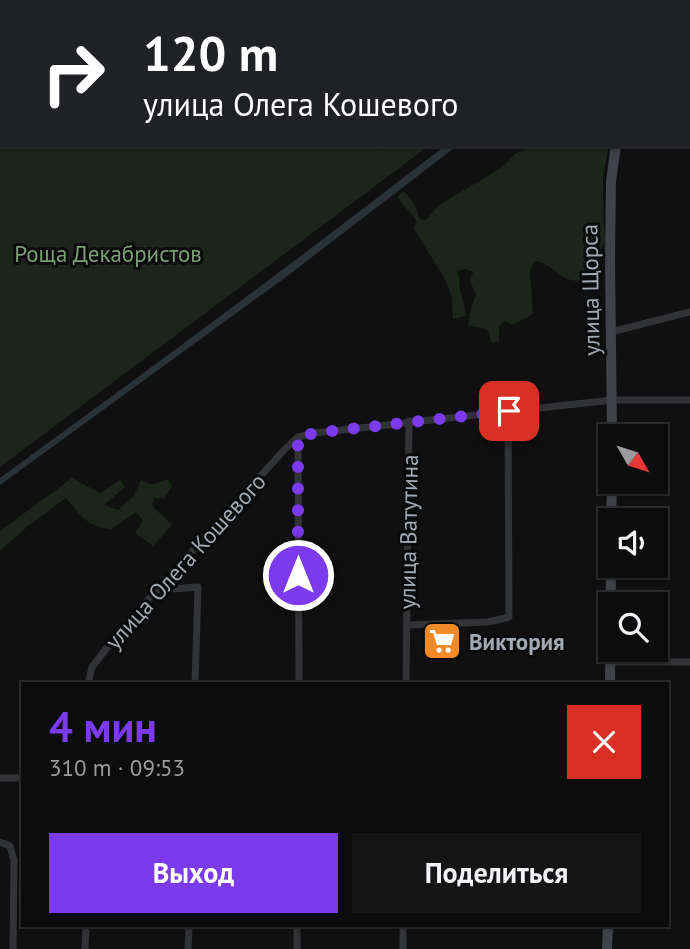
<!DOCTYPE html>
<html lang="ru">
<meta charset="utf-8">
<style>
:root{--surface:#0c0c0d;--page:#151516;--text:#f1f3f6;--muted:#9a9b9d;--line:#2c2c2e;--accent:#7c3aed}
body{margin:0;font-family:"PT Sans",sans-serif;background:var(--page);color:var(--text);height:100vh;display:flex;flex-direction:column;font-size:26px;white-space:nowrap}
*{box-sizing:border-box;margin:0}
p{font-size:23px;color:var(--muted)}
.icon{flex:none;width:38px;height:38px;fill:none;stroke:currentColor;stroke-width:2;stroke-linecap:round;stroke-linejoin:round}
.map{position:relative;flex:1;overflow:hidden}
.panel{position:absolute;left:21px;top:682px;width:648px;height:245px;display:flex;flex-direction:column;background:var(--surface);border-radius:0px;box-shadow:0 2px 5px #0004,0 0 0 2px var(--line)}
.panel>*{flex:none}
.banner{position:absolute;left:0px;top:0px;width:691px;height:147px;box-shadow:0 2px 5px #0004,0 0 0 2px var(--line);background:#202124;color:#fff;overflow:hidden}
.needle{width:46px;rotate:129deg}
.tools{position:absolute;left:598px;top:424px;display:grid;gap:14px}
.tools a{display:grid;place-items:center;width:70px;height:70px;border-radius:0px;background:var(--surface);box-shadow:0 2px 5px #0004,0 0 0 2px var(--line);font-size:35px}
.pin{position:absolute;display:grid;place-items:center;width:60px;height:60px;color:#fff;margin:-30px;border-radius:14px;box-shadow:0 4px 10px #0006}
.me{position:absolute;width:77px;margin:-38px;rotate:0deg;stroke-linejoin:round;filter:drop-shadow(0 0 5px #0008)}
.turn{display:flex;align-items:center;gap:24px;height:147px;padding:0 28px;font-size:32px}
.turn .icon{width:91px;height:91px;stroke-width:2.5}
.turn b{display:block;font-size:49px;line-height:60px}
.round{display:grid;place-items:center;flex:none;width:74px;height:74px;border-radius:0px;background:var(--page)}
.head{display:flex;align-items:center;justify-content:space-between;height:119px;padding:0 28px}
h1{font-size:42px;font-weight:700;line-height:52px;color:var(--accent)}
.button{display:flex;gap:14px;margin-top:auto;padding:14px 28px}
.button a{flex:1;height:80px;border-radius:0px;background:var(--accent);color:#fff;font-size:28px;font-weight:700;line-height:80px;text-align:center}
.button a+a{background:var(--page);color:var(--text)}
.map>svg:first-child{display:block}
.green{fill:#1c241c}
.water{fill:#293337}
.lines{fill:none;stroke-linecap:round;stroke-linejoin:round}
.minor{stroke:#313336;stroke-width:7}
.secondary{stroke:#3f4246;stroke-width:10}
.route{stroke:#7c3aed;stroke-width:12;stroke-dasharray:0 21.6}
.labels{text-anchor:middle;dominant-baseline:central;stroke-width:6;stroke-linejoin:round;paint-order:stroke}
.park-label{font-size:23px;fill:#7c9e77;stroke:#0b0b0c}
.street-label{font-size:23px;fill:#a1a9b2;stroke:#0b0b0c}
.poi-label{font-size:23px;font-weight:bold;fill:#a1a9b2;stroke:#0b0b0c;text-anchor:start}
</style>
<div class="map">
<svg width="690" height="949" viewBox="0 0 690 949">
<rect width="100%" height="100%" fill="#101011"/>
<g class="green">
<path d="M0,0H381L378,2H2V145H369L379,150L384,145H430L0,467Z"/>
<path d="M425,0H627L625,2H431Z"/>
<path d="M539,145H609L603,177V208L605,241L589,278C563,289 557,264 535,261L530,271L533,314L513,325L505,321L499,326V341L492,343L487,329L468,325L472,304L476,295L470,281L473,272L465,269L457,271C461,279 458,285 461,293C463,301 465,307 466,316L453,319L452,297L445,279L414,229L416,220L397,197L404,191L414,203L420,219L426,220L439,205L501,168L516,153Z"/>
<path d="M72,478L100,493L120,480L125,487L104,505L118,510L134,496L141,480L151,485L168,479L172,486L164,499L154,498L152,506L172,525L153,546L135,533L143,520L136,512L112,529C87,527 81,516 66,498L28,526L0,551V531Z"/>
</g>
<path class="water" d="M446,145H458L286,277L0,485V478C150,369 299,259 446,145Z"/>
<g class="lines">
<g class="minor">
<path d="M678,0L680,2"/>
<path d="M690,47V48"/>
<path d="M611,332L690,312"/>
<path d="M298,437L299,684"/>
<path d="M162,585L173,589L198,587L195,684"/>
<path d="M407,625L488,622L509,617L508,411"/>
<path d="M610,662H690"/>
<path d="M88,684L92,667L121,630L285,449L298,437L315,433L612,400H690"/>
<path d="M406,684L409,421"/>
<path d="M0,778H23"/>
<path d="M0,842L10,846L14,860L13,949"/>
<path d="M85,949L86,926"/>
<path d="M188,949L189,926"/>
<path d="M297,949V926"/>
<path d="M403,949V926"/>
</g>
<g class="secondary">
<path d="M685,2L687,0"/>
<path d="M612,436L610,258L611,181L616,145"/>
<path d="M611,520L612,481"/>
<path d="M610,684L611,565"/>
<path d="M607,949L608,926"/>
</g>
</g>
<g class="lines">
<path class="route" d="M298,575V437L315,433L509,411"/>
</g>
<defs>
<g id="supermarket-square" transform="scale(2.0125)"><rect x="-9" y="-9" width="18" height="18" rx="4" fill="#f28b27" stroke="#0b0b0c"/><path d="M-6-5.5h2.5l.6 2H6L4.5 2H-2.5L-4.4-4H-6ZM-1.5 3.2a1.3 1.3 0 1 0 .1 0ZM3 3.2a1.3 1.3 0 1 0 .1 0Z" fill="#fff"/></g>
</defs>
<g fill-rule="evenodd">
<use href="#supermarket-square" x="442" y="641"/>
</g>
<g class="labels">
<g class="park-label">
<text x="108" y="253">Роща Декабристов</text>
</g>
<g class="street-label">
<text transform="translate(590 290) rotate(-91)">улица Щорса</text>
<text transform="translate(408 532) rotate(-89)">улица Ватутина</text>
<text transform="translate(185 561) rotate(-48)">улица Олега Кошевого</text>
</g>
<g class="poi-label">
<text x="469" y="641">Виктория</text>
</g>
</g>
</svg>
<div class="tools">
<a><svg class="needle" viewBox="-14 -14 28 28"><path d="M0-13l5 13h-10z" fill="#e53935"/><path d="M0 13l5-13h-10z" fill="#9a9b9d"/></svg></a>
<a><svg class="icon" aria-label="sound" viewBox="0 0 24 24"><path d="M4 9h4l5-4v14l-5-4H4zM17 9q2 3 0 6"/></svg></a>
<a><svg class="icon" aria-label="search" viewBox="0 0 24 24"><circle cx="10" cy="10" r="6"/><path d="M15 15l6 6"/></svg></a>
</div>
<div class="pin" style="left:509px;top:411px;background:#d93025"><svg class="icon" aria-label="arrive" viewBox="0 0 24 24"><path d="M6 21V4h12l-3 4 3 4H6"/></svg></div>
<svg class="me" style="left:298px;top:575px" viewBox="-20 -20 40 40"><circle r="17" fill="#7c3aed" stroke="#fff" stroke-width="3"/><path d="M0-11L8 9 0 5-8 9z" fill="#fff"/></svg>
<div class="banner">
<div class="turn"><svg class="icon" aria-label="right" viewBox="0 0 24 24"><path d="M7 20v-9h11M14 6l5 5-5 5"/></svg><div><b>120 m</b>улица Олега Кошевого</div></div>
</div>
<section class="panel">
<div class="head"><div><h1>4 мин</h1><p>310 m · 09:53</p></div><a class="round" style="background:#d93025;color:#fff"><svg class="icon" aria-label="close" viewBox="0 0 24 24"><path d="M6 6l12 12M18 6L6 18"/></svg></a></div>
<div class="button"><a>Выход</a><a>Поделиться</a></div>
</section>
</div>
